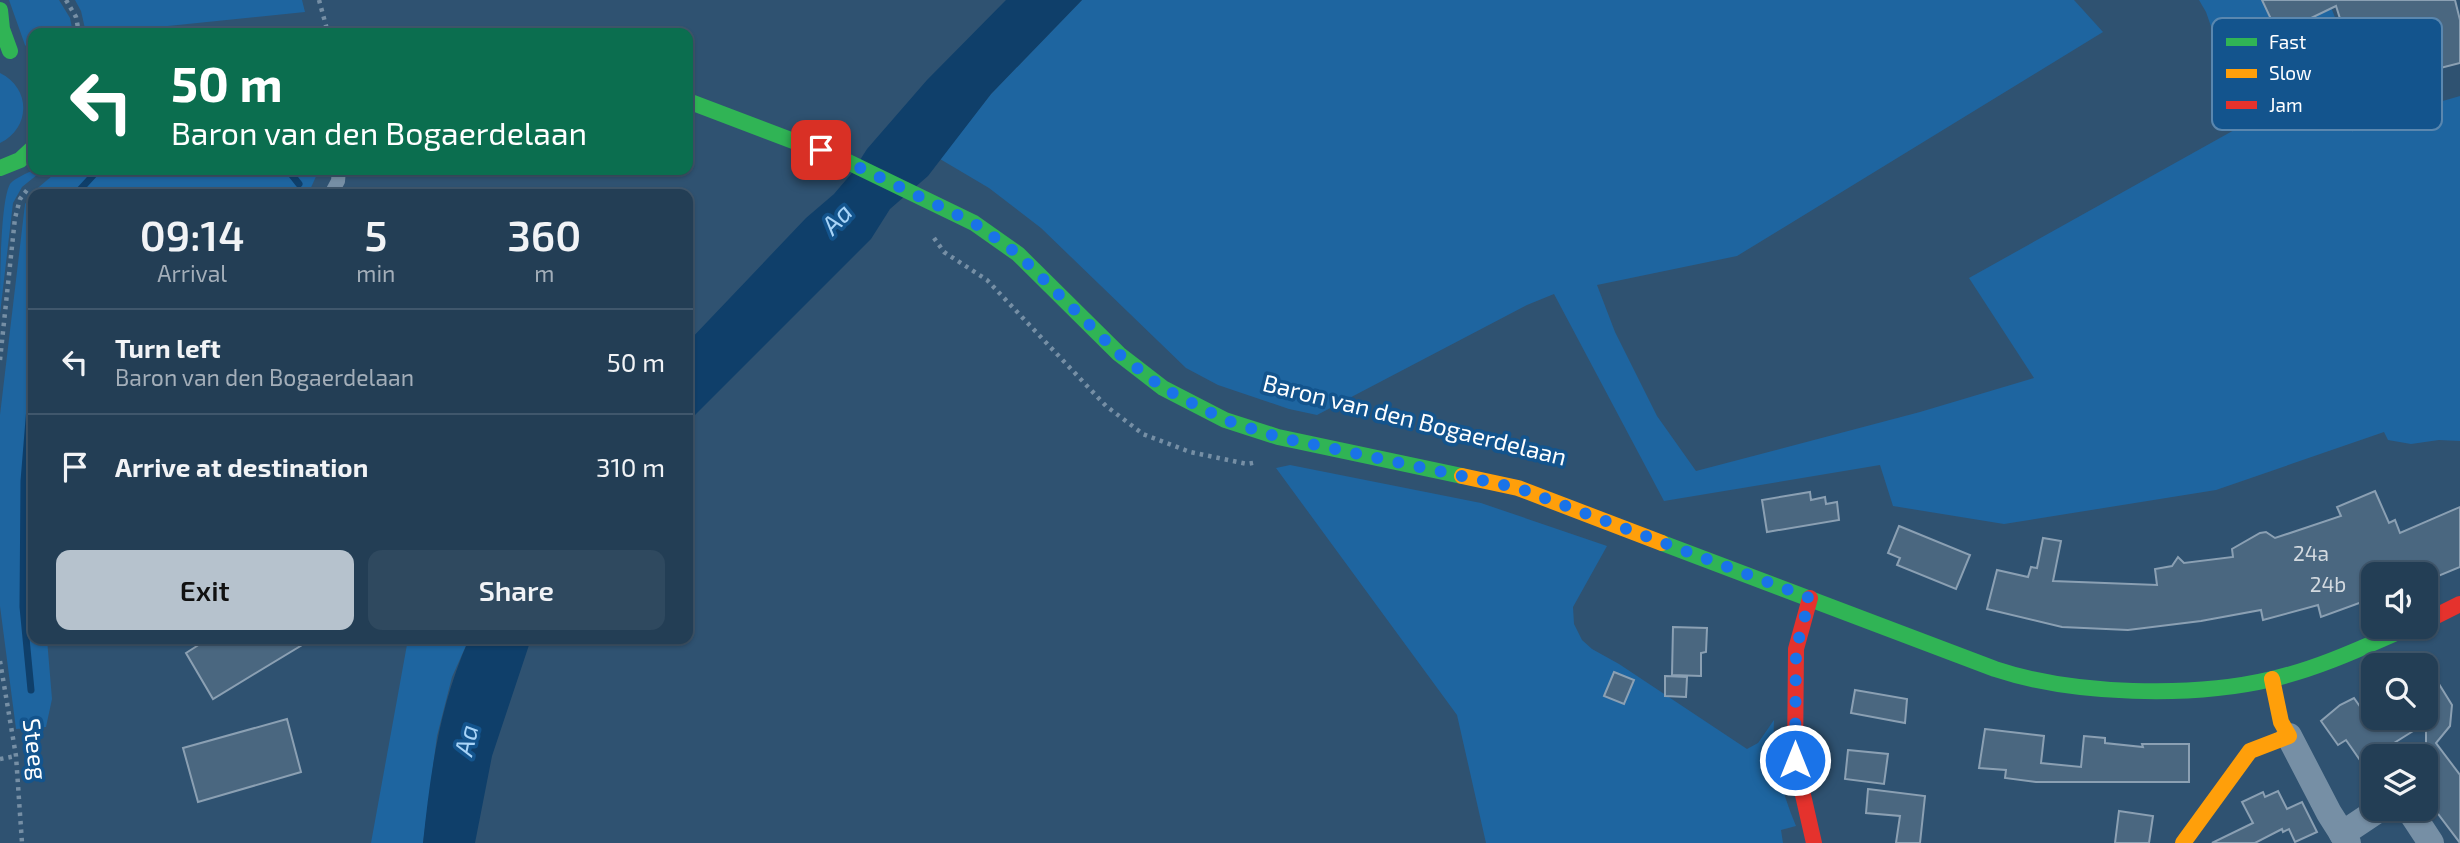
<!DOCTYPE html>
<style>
:root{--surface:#233e55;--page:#2f495f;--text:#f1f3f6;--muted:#a3aeb9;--line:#40576c;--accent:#b6c2cd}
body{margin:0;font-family:"Exo 2",sans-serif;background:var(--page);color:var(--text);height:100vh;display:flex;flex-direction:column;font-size:26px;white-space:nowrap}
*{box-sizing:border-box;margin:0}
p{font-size:23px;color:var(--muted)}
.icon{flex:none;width:38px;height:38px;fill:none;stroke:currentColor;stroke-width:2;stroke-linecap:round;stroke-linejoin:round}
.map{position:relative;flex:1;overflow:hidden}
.drawer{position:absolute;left:28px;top:189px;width:665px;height:455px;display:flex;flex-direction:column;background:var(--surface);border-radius:14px;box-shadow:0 2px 5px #0004,0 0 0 2px var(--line)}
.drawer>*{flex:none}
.banner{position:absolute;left:28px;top:28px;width:665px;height:147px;border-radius:14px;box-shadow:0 2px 5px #0004,0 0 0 2px var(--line);background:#0b6e4f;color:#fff;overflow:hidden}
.fabs{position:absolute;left:2361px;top:562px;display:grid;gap:14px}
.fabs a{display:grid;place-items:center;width:77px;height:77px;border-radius:14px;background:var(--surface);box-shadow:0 2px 5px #0004,0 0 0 2px var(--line);font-size:35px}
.pin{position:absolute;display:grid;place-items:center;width:60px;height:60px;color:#fff;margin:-30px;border-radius:14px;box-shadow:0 4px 10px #0006}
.me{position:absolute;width:77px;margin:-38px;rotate:0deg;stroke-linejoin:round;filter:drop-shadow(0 0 5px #0008)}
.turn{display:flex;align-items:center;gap:24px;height:147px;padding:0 28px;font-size:32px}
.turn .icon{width:91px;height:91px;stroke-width:2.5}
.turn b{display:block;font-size:49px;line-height:60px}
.eta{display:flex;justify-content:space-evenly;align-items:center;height:119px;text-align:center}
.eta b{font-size:42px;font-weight:600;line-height:49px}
.primary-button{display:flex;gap:14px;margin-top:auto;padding:14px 28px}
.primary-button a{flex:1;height:80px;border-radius:14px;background:var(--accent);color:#111;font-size:28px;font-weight:600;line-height:80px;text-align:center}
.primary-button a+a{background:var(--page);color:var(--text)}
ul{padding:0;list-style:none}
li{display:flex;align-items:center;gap:21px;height:105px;padding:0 28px;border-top:2px solid var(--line)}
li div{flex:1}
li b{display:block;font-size:26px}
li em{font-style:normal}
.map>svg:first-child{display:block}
.green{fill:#1e65a0}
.water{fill:#0f3f6a}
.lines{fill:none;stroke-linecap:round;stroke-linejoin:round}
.stream{stroke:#0f3f6a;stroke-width:7}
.building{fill:#4a6780;stroke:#8ba0b3;stroke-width:2}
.path{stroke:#768fa5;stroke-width:4.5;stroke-dasharray:3.5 5;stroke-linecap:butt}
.lane{stroke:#768fa5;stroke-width:14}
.street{stroke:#768fa5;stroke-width:26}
.fast{stroke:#30b455;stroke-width:16}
.slow{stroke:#ff9f0a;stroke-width:16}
.jam{stroke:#e5322d;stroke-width:16}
.route{stroke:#1a73e8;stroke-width:12;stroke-dasharray:0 21.6}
.labels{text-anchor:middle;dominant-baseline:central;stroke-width:7;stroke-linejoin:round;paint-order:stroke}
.number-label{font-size:21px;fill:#d2d9df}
.street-label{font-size:24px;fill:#fff;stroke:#13548d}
.water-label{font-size:26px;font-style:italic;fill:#a8d4f8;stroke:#13548d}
.key{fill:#13548d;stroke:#5a87af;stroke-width:2}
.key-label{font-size:19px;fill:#fff}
</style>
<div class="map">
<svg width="2460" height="843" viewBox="0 0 2460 843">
<rect width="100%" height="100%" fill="#2f5271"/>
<g class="green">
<path d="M9,0H59L70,18L73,33H33V52L25,45Z"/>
<path d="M75,0H302L305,12L119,31V33H86L81,11Z"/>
<path d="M1082,0H2074L2103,32L1737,256L1597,285L1615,332L1657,416L1696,471L1920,412L2034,378L1969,278L2245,124L2206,12L2199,0H2328L2356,69L2340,74L2348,102L2365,98L2373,121L2460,96V441L2439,440L2411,444L2388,440L2384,432L2216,490L2004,524L1893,506L1880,465L1664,501L1554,294L1527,305L1317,415L1289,409L1218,385L1186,368L1041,228L989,188L940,159L991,94Z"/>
<path d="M0,73C31,88 31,128 0,143Z"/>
<path d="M33,170H43L22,187L13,203L0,314C0,287 0,202 10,184C15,178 26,174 33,170Z"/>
<path d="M59,170H319L308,194H33V639H47L52,699L46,727L16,729L0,606V415L25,204L33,192Z"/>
<path d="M1290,465L1481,503L1607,546L1573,607L1574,624L1582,640L1592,649L1619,664L1747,749L1758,743L1774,720C1772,758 1782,792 1796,826L1781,830L1783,843H1486L1457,715L1276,468Z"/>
<path d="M408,639H469L452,677L437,736L423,843H371Z"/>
</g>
<g class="water">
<path d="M1006,0H1082L991,94L928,176L890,209L871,239L688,422V342L806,218L834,194L851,174L867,149L927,80Z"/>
<path d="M469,639H531L492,756L475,843H423C431,769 439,707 469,639Z"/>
</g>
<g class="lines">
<g class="stream">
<path d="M288,170L299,184"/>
<path d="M76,194L98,170"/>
<path d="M31,690L23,607L24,481L33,371"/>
</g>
</g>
<g class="building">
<path d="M2262,0H2455L2460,20V63L2362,88L2336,6L2278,34Z"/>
<path d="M2359,96L2371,123L2353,130L2342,103Z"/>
<path d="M2375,491L2389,523L2395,520L2400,533L2460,507V567L2431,579L2429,574H2373V598L2321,617L2318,605L2263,620L2261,610L2201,621L2128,630L2062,627L1987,609L1997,570L2028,577L2031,567L2037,568L2043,538L2061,541L2053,581L2157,585L2155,569L2172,566L2178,557L2184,563L2233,557L2232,549L2260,533L2266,532L2275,538L2341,516L2337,507Z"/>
<path d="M1810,492L1811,500L1825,497L1826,504L1837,502L1839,520L1767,532L1762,500Z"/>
<path d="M1899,526L1970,555L1956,589L1897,565L1900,558L1888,553Z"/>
<path d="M1673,627L1707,628L1706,652L1701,653V676L1672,675Z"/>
<path d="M208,639H312L213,699L186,653Z"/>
<path d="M2426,663L2452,705L2450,726L2436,743L2460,775V843L2426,798V723L2362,763L2346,740L2338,745L2321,721L2340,705L2354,698L2368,718H2426Z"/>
<path d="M1614,672L1634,680L1624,704L1604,696Z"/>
<path d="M1665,676L1687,677L1686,697L1665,696Z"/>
<path d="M1855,690L1907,699L1905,723L1851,713Z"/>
<path d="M287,719L301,772L198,802L183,748Z"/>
<path d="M1985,729L2044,736L2041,763L2081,767L2084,736L2105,738V743L2143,747L2142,744H2189V782H2036L2005,778L2006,770L1979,768Z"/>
<path d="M1848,750L1888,754L1884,784L1845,779Z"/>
<path d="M1868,789L1925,796L1920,843H1896L1900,816L1866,813Z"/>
<path d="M2278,791L2287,809L2302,802L2317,832L2295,842L2289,829L2283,832L2282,829L2255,843H2212L2253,823L2242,802L2263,792L2265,797Z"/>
<path d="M2119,811L2153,816L2149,843H2115Z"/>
</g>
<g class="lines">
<g class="path">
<path d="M66,0L76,17L79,33"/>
<path d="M319,0L328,33"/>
<path d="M934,238L944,252L987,280L1106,406L1143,434L1190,452L1247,464L1258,462"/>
<path d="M0,360L15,218L20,199L27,190"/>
<path d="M0,661L16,756L22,843"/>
<path d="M0,759L16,756"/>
</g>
<path class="lane" d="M331,194L338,181L339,170"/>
<g class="street">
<path d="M2289,736L2329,813L2348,843"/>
<path d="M2408,808L2431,843"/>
<path d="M2342,834L2381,808"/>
</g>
<g class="fast">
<path d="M0,10L2,29L10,51"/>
<path d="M688,101L846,161L974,223L1018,254L1119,354L1163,388L1225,420L1278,437L1462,476"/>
<path d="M0,168L20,160L33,148"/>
<path d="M1662,543L1995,669C2073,695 2192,698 2272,679C2320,668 2366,646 2412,626"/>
</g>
<g class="slow">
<path d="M1462,476L1518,488L1662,543"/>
<path d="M2183,843L2250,751L2289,736L2281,722L2272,679"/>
</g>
<g class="jam">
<path d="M1810,598L1796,649L1795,760L1814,843"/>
<path d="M2426,621L2460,604"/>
</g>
</g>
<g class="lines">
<path class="route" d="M821,150L846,161L974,223L1018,254L1119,354L1163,388L1225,420L1278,437L1518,488L1810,598L1796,649L1795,760"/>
</g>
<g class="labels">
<g class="number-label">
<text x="2311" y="552">24a</text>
<text x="2328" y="583">24b</text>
</g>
<g class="street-label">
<text transform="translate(1415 419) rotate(14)">Baron van den Bogaerdelaan</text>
<text transform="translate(36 749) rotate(83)">Steeg</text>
</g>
<g class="water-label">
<text transform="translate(836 218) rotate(-47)">Aa</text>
<text transform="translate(465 740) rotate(-78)">Aa</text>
</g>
</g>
<rect x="2212" y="18" width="230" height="112" rx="10" class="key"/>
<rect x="2226" y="38" width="31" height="8" fill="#30b455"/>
<rect x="2226" y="69" width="31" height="9" fill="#ff9f0a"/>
<rect x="2226" y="101" width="31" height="8" fill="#e5322d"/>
<g class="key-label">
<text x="2269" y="49">Fast</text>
<text x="2269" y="80">Slow</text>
<text x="2269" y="112">Jam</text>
</g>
</svg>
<div class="fabs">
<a><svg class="icon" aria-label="sound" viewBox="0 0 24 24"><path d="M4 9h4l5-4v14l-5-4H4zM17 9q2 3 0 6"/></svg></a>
<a><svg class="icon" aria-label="search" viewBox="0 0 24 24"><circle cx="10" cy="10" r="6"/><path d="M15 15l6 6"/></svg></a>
<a><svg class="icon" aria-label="layers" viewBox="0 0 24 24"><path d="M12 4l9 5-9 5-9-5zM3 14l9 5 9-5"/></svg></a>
</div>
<div class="pin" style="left:821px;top:150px;background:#d93025"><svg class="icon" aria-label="arrive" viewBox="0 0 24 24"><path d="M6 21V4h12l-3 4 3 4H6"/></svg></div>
<svg class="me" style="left:1795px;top:760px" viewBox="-20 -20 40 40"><circle r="17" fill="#1a73e8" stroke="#fff" stroke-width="3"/><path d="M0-11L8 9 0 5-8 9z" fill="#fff"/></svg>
<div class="banner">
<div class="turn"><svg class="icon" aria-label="left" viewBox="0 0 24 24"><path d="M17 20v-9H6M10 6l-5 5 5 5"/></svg><div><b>50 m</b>Baron van den Bogaerdelaan</div></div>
</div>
<section class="drawer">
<div class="eta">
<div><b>09:14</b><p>Arrival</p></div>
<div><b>5</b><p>min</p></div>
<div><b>360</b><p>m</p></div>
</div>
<ul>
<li><svg class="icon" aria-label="left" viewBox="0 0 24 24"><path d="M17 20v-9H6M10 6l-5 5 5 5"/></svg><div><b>Turn left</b><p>Baron van den Bogaerdelaan</p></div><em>50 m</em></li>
<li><svg class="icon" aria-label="arrive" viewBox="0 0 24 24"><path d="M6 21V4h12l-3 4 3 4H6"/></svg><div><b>Arrive at destination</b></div><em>310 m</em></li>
</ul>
<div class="primary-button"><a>Exit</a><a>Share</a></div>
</section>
</div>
